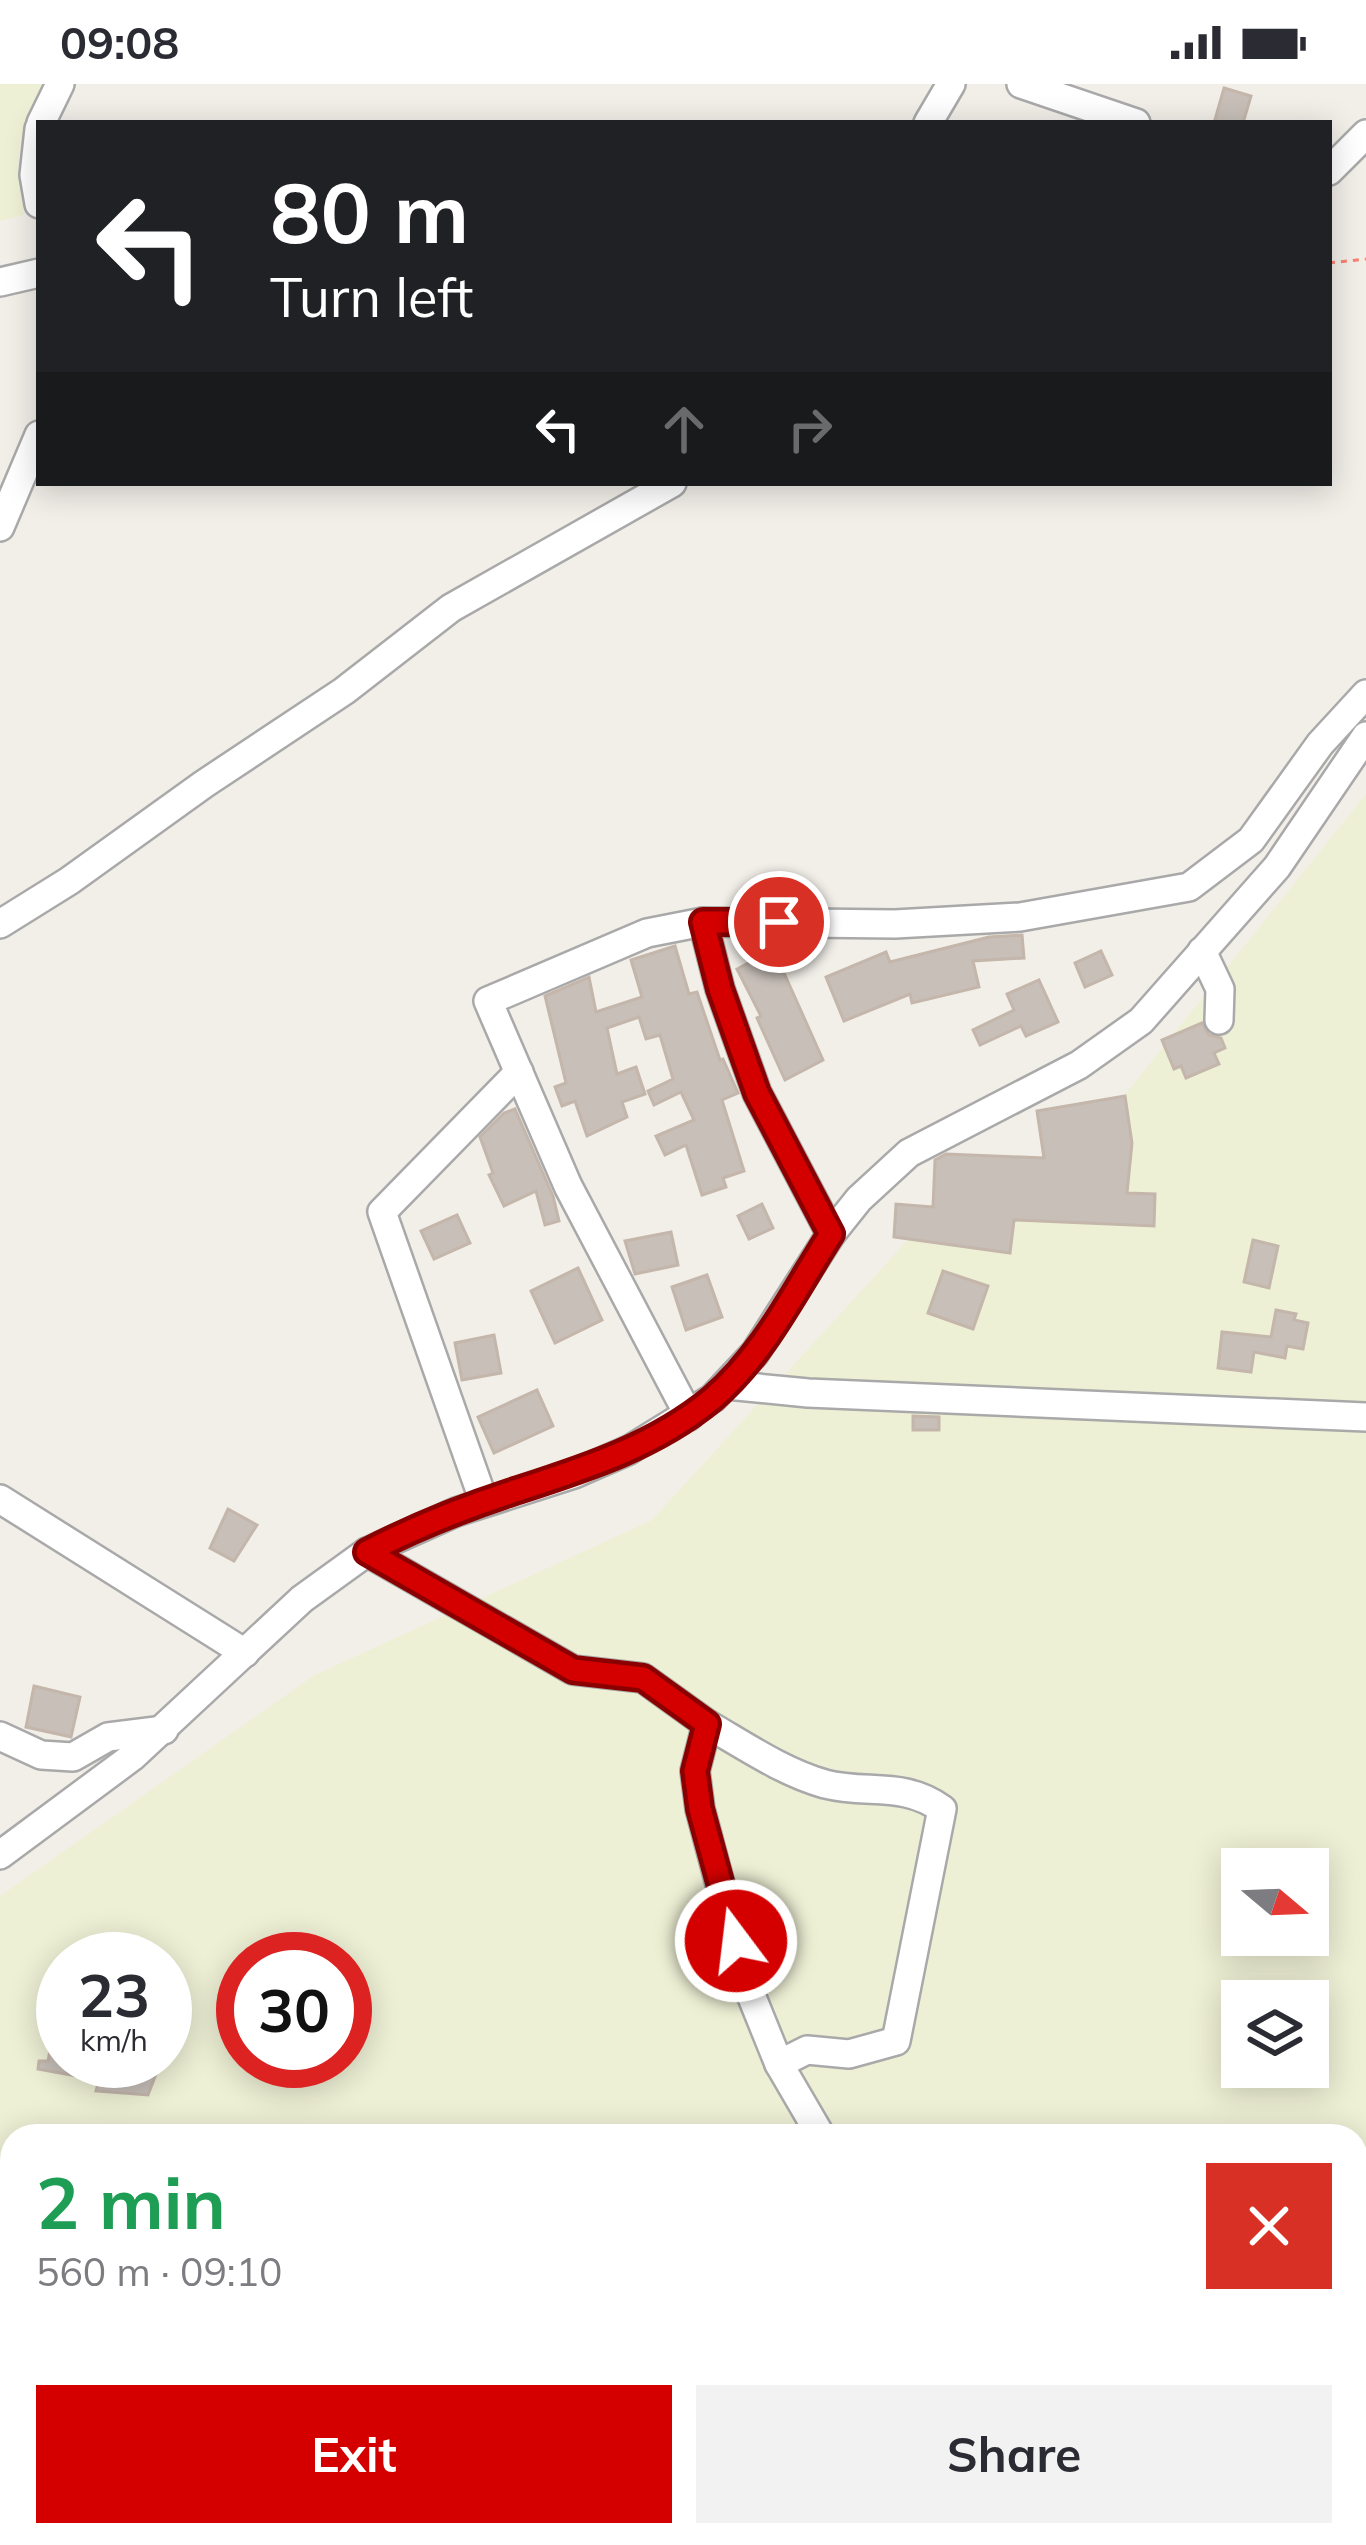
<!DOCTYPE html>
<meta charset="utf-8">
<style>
:root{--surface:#fff;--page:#f2f2f3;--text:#2b2b33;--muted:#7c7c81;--accent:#d40000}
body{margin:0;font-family:Mulish,sans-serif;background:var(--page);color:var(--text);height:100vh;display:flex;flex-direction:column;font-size:45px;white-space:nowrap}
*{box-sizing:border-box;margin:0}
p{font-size:39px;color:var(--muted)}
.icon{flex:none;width:66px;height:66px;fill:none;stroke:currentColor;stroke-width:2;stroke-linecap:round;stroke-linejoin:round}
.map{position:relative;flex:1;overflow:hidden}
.drawer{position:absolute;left:0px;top:2040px;width:1368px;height:423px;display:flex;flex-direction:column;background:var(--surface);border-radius:36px 36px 0 0;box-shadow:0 6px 30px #0003}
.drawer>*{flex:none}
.top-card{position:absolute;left:36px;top:36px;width:1296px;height:366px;border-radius:0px;box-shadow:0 6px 30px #0003;background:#202124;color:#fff;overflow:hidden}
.needle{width:78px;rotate:109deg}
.controls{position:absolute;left:1221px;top:1764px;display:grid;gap:24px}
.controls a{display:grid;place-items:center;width:108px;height:108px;border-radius:0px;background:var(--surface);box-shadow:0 6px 30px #0003;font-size:60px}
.speed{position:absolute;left:36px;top:1848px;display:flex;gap:24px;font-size:60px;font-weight:700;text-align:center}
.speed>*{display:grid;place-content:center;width:156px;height:156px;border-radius:50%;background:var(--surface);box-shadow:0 6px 30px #0003;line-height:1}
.speed small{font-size:30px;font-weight:400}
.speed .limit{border:18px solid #d22;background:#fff;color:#111}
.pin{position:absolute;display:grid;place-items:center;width:102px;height:102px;color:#fff;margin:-51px;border:6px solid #fff;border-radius:50%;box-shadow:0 3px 12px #0007}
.me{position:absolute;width:132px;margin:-66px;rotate:345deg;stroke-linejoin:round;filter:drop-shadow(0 0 9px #0008)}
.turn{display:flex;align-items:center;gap:42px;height:252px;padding:0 36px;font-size:54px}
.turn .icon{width:156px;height:156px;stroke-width:2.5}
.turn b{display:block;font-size:84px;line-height:102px}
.lanes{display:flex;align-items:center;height:114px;padding:0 36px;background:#0003;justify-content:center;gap:60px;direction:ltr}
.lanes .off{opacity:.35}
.round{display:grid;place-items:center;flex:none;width:126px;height:126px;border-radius:0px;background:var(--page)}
.headline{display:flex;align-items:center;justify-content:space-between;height:204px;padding:0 36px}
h1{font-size:72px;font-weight:700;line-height:90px;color:#1e9e55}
.button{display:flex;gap:24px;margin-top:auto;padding:24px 36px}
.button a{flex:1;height:138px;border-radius:0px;background:var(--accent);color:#fff;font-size:48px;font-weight:700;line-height:138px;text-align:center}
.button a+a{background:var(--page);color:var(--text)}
.status{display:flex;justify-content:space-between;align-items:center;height:84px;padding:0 60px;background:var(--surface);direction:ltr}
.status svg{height:33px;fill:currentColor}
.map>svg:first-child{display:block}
.farmland{fill:#eef0d5;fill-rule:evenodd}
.building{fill:#c7bfb8;stroke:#c4b6ab;stroke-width:3}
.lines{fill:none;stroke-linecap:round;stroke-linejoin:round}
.minor-casing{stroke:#a9a9a9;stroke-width:32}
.path{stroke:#fa8072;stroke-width:3;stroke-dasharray:6 6;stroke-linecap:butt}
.minor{stroke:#fff;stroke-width:27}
.route-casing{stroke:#8a0000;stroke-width:30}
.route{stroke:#d40000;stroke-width:21}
</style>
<div class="status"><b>09:08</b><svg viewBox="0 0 49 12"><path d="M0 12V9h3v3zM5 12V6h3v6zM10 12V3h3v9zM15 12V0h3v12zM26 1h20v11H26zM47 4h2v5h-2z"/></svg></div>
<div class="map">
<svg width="1366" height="2461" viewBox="0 0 1366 2461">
<rect width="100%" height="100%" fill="#f2efe9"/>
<g class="farmland">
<path d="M0,0H47L20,57L18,83L24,131L0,137Z"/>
<path d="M1366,710V2461H0V1812L313,1592L652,1436L915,1148L1102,1039ZM1242,1785H1308V1851H1242ZM63,1875H165V1977H63ZM243,1875H345V1977H243ZM1242,1917H1308V1983H1242ZM12,2052H1356V2451H12Z"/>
</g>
<g class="building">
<path d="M1224,4L1251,12L1243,39H1214Z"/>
<path d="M1022,851L1024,874L973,877L979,903L912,919L910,910L844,937L826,893L886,868L890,878L989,853Z"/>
<path d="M675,862L689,910L697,908L720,976L723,975L738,1009L722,1016L744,1087L723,1094L726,1103L702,1111L686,1061L665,1071L656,1052L694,1036L681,1008L654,1021L648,1007L673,995L660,951L646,955L639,933L607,944L617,990L636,983L645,1010L622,1018L627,1033L587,1052L575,1017L562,1022L555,1003L566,999L545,912L589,893L596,928L642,913L631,876Z"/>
<path d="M1101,867L1112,891L1085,903L1075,879Z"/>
<path d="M763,871L771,885L780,880L823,976L785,996L757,934L761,932L737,885Z"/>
<path d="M1039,896L1058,938L1026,952L1021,942L980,961L973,946L1014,926L1007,910Z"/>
<path d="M1202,939L1209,951L1221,954L1225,964L1214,969L1219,980L1186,994L1181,982L1174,985L1162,956Z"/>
<path d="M1125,1012L1132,1059L1127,1109L1155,1110L1154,1142L1014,1136L1010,1169L894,1153L896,1120L933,1123L935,1076L946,1070L1044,1074L1037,1027Z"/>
<path d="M515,1025L553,1112L559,1137L545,1141L536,1107L504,1122L489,1091L493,1089L480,1053L504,1029Z"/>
<path d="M762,1120L773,1144L749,1155L738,1132Z"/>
<path d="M457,1131L470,1159L434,1175L421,1147Z"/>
<path d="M671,1148L678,1181L635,1190L625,1157Z"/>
<path d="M1253,1156L1278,1162L1269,1204L1244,1198Z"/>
<path d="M578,1184L602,1236L555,1259L531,1207Z"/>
<path d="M943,1187L988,1202L973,1245L928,1229Z"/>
<path d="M707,1191L722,1233L686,1246L672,1203Z"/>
<path d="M1276,1226L1296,1230L1294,1236L1308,1239L1303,1265L1287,1262L1285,1274L1254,1268L1251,1288L1218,1284L1222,1248L1271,1253Z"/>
<path d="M494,1251L501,1289L462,1296L455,1259Z"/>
<path d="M537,1306L553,1342L494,1369L478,1333Z"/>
<path d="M913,1332L939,1333V1346H913Z"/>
<path d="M228,1425L257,1441L234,1477L210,1464Z"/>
<path d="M34,1602L80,1613L71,1653L26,1643Z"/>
<path d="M55,1939L63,1940V1977H85L82,1993L38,1985L39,1977H48Z"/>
<path d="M102,1985L156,1990L148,2011L96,2007Z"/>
</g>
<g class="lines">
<g class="minor-casing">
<g id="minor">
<path d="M1021,0L1136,39"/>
<path d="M41,39L60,0"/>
<path d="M928,39L951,0"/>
<path d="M39,45L34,91L39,120"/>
<path d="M1329,87L1366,50"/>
<path d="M0,198L39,189"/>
<path d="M0,443L39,351"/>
<path d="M703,838L720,905L757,1009L831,1150"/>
<path d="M0,840L69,797L204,700L344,607L451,524L672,399"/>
<path d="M1202,867L1220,905L1219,936"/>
<path d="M727,1301L808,1309L1366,1333"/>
<path d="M689,1332L568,1102L488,917L647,849L703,838L895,840L1020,833L1189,803L1251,756L1320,660L1366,610"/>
<path d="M0,1415L245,1569"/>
<path d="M484,1418L382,1128L519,988"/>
<path d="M367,1468L573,1586L643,1594L707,1640L695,1687L700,1725L747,1901L779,1980L821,2052"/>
<path d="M707,1640C745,1662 783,1688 825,1700C868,1711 903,1697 942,1725L896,1957L849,1970L807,1966L779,1980"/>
<path d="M0,1652L41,1671L73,1673L108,1653L164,1646"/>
<path d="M0,1771L132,1673L302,1515L367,1468L456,1428L574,1390L629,1366L713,1314L755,1269L831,1150L859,1115L909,1069L1079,981L1141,937L1277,783L1366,652"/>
<path d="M988,2451L989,2461"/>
</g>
</g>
<g class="path">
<path d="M1329,179L1366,175"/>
<path d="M0,2352L12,2351"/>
</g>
<use href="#minor" class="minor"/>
</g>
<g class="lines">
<g class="route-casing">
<path id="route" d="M736,1857L700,1725L695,1687L707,1640L643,1594L573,1586L367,1468C413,1444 463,1424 512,1408C583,1385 654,1363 712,1315C764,1271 795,1206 831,1150L757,1009L720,905L703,838H779"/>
</g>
<use href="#route" class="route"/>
</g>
</svg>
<div class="controls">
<a><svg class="needle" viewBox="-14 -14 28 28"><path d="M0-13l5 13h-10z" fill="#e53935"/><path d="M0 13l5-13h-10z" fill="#7c7c81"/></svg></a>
<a><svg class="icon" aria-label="layers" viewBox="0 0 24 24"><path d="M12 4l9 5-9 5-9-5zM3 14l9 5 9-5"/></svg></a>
</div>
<div class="speed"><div>23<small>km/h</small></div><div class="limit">30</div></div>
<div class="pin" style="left:779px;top:838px;background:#d93025"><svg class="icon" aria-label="arrive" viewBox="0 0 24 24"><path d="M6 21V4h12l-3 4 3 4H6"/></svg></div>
<svg class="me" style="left:736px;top:1857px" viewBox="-20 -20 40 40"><circle r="17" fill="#d40000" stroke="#fff" stroke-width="3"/><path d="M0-11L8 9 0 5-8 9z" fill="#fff"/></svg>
<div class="top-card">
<div class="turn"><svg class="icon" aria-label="left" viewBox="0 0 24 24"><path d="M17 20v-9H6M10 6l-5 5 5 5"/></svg><div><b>80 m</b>Turn left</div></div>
<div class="lanes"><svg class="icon" aria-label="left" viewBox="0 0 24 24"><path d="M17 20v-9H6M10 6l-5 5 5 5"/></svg><svg class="icon off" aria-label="ahead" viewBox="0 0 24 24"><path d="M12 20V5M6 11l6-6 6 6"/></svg><svg class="icon off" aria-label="right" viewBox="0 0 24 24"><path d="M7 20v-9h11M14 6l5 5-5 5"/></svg></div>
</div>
<section class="drawer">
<div class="headline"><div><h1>2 min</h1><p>560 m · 09:10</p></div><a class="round" style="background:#d93025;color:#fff"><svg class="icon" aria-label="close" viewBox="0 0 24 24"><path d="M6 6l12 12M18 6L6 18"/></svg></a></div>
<div class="button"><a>Exit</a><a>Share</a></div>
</section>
</div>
